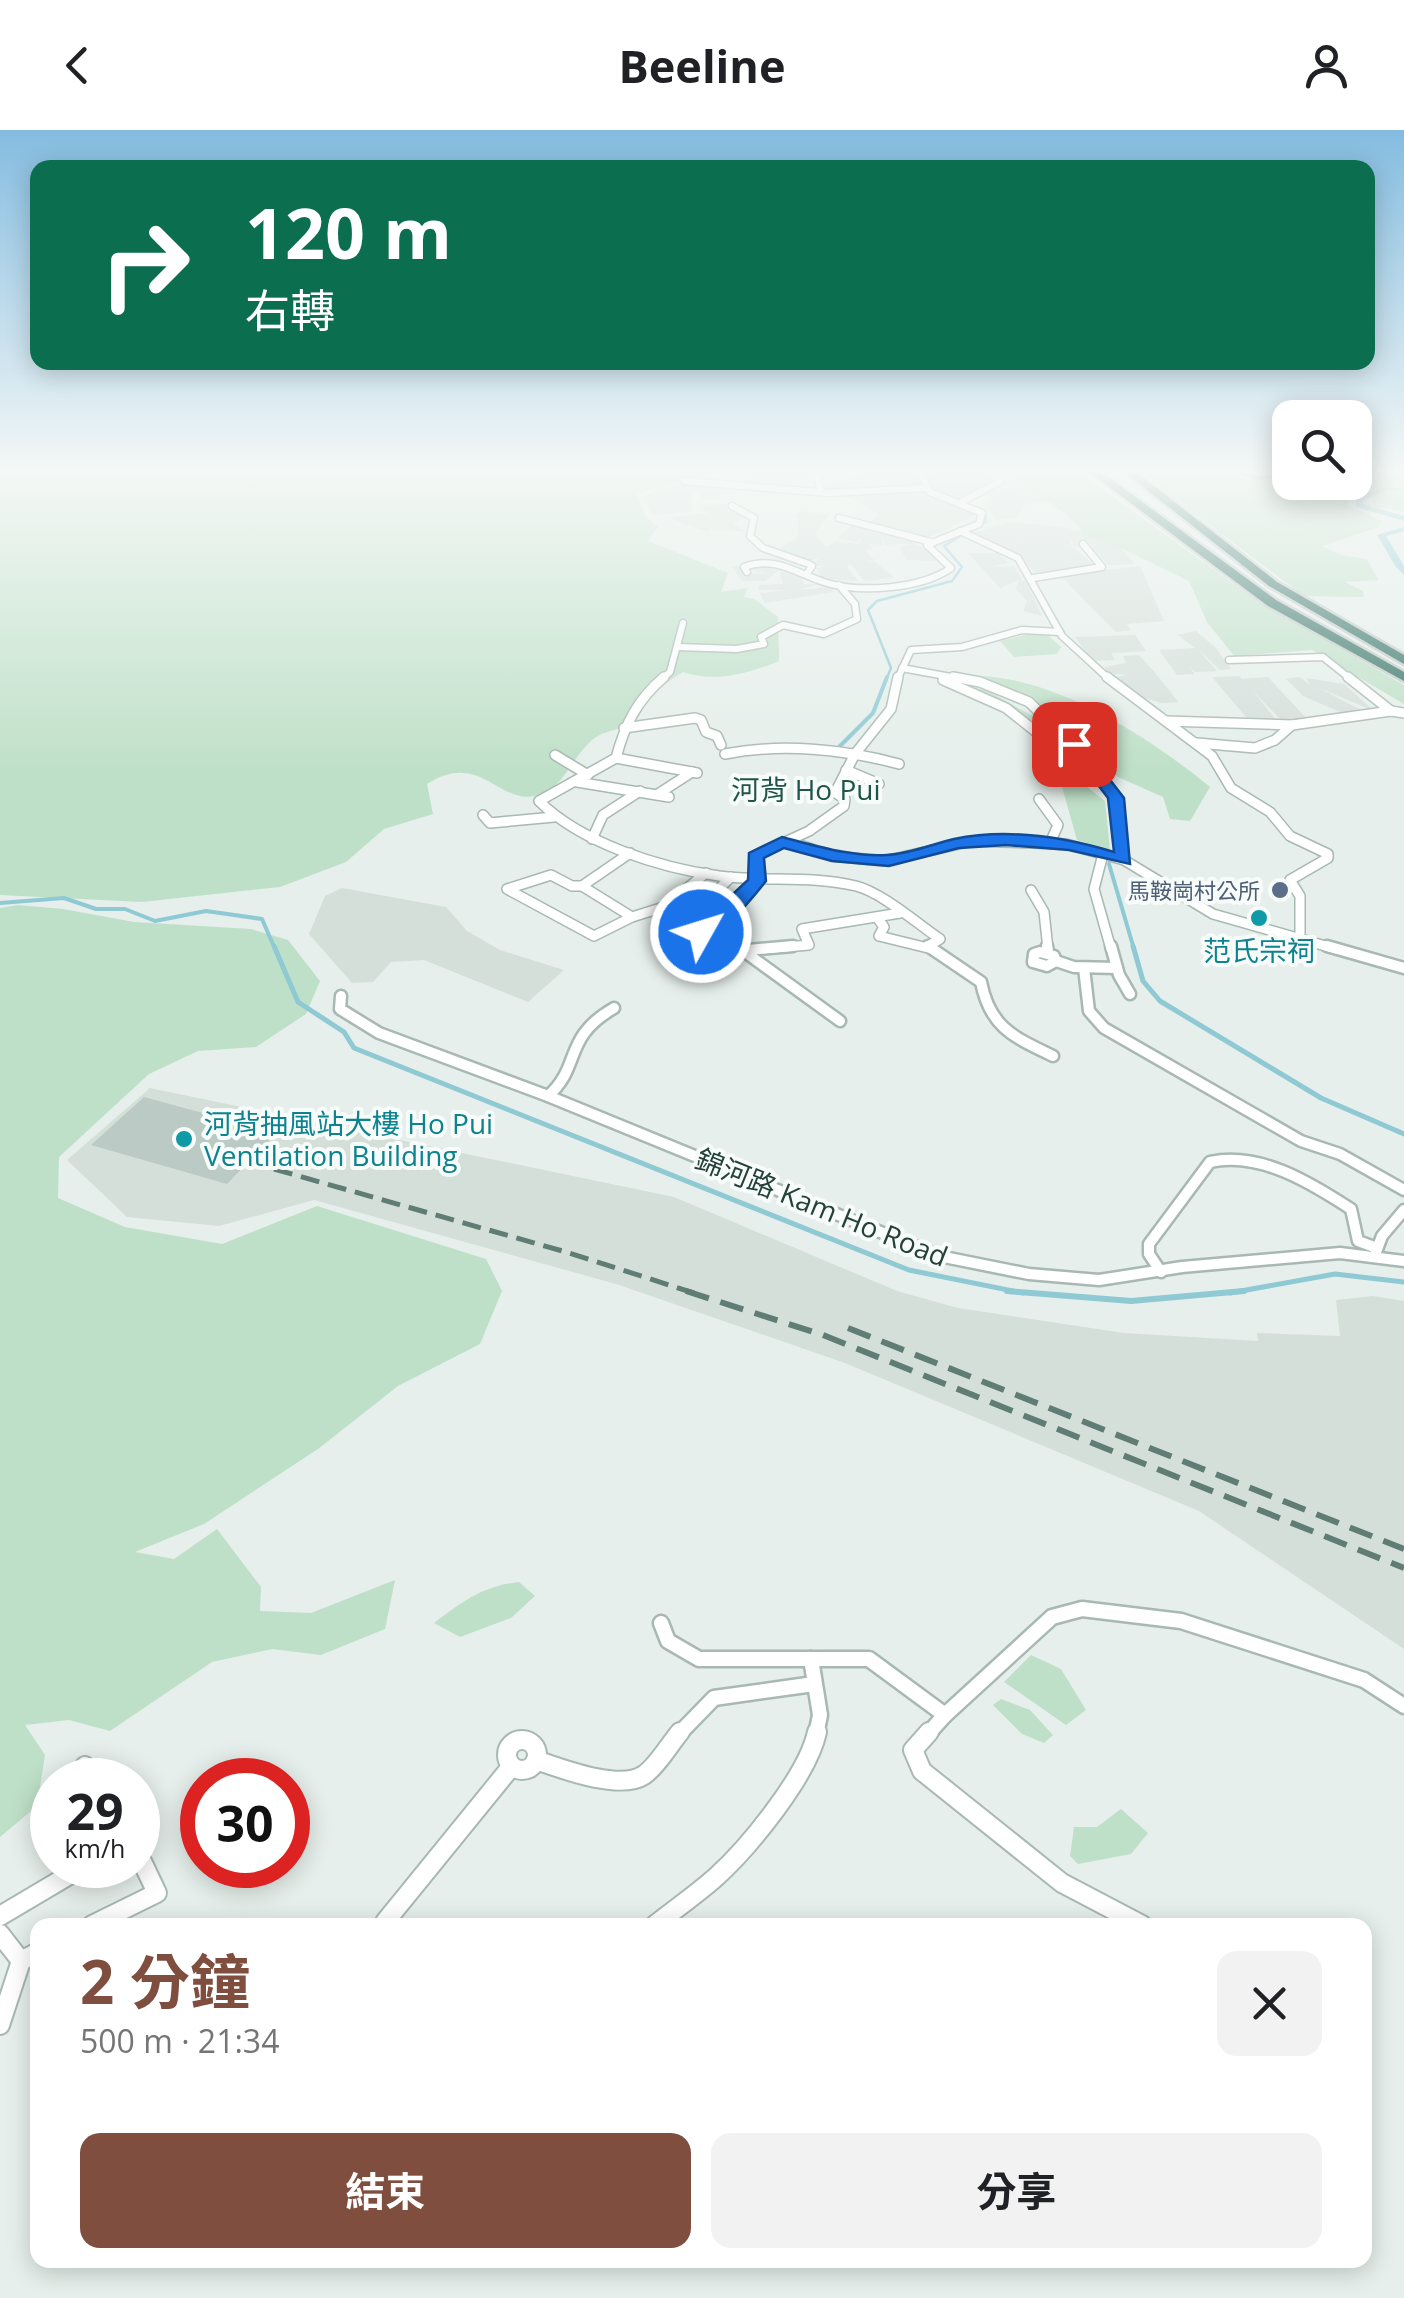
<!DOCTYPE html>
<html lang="zh-TW">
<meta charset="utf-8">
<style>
:root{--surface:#fff;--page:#f2f2f2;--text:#202124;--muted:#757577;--accent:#7f4e3f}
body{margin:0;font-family:"Open Sans","Noto Sans TC",sans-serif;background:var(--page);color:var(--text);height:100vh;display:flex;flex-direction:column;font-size:38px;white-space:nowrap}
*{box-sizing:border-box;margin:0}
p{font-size:32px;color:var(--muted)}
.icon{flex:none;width:55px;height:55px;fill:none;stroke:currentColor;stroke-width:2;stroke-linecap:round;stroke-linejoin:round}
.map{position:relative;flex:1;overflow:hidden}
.sheet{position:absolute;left:30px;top:1788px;width:1342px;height:350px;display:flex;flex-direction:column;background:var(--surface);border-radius:20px;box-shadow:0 5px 25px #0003}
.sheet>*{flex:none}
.top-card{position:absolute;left:30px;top:30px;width:1345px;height:210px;border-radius:20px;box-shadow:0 5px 25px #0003;background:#0b6e4f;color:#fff;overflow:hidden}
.buttons{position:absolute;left:1272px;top:270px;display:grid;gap:20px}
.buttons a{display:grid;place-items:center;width:100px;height:100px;border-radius:20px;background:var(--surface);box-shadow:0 5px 25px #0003;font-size:50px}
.speed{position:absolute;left:30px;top:1628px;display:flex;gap:20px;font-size:50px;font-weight:700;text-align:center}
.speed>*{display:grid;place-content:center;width:130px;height:130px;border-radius:50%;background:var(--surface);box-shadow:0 5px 25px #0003;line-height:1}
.speed small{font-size:25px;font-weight:400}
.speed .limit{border:15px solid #d22;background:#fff;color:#111}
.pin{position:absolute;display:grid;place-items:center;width:85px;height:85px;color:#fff;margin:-42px;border-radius:20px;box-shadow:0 5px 15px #0006}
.me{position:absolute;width:110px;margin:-55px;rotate:51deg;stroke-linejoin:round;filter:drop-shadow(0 0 8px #0008)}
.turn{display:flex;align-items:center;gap:35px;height:210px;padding:0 50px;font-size:45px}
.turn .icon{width:130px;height:130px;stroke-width:2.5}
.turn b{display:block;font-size:70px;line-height:85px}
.round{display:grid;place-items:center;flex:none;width:105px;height:105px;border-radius:20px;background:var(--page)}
.head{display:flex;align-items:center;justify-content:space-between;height:170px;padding:0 50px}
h1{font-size:60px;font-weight:700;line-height:75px;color:var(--accent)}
.action{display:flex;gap:20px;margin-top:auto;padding:20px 50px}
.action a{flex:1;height:115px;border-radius:20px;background:var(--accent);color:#fff;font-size:40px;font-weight:700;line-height:115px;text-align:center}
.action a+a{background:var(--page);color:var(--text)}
header{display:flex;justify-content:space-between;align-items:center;height:130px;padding:0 50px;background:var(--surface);font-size:45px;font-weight:700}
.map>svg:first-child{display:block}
.built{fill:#d4dfda}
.green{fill:#bfe0c8}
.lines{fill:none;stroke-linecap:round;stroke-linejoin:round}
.stream-far3{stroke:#8ec9d4;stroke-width:2.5}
.stream-far2{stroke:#8ec9d4;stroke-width:4}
.stream-far1{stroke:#8ec9d4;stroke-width:5}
.stream{stroke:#8ec9d4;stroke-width:6}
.canal{fill:#8ec9d4;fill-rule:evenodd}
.building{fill:#bbcac4}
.street-far4-casing{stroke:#a8b8b2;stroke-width:9}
.street-far3-casing{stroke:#a8b8b2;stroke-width:12}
.street-far2-casing{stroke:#a8b8b2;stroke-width:15}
.street-far1-casing{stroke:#a8b8b2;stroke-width:19}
.street-casing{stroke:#a8b8b2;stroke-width:22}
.highway-casing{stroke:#c2cac8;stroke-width:5}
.street-far4{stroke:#fff;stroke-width:6}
.street-far3{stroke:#fff;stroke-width:9}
.street-far2{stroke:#fff;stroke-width:10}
.street-far1{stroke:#fff;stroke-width:14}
.street{stroke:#fff;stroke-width:18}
.highway{fill:#2f6f62;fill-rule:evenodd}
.rail-far1{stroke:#5f7d75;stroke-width:5;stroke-dasharray:19 9;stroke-linecap:butt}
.rail{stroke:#5f7d75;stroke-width:6;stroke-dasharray:24 12;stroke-linecap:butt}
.route{fill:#1a73e8;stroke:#114b97;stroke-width:2.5}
.service-dot{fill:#5c6f8a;stroke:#f7fbf9;stroke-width:4}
.culture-dot{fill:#0f9aa8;stroke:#f7fbf9;stroke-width:4}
.labels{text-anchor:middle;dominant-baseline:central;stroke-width:8;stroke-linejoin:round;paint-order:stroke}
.far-service-label{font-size:22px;fill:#4e5e75;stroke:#f7fbf9;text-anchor:end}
.far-quarter-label{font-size:28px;fill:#1f5548;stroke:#f7fbf9}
.culture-label{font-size:28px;fill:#0d838f;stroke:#f7fbf9}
.street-label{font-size:28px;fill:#24423a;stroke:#f7fbf9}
</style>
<header><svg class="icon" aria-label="back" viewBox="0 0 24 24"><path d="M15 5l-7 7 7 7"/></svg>Beeline<svg class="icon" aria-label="person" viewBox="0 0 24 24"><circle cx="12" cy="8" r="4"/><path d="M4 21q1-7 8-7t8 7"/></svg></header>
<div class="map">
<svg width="1404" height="2168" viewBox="0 0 1404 2168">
<rect width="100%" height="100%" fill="#e6efeb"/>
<g class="built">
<path d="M755,338H809L818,343L809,348L804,359L747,353L748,346Z"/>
<path d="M904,338H912L925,354L829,361L825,355L863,342Z"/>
<path d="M933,338H980L996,347L982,358L958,368L933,360L926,343Z"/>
<path d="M1024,349L1052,372L1027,373L1015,388L996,390L986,376L990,362L1010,357L1008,350Z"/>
<path d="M689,354L707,357L702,360L722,359L718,370H701L699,361L692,364V381L653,385L643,368L652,361Z"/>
<path d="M923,359L969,378L974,386L929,407L875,395L871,391L879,384L842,364Z"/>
<path d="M729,374L735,382L748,386L733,393L747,402L710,398L708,402L669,388L708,383L700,375Z"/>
<path d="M799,381L830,384L815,403L826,417L835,411L859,414L863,407L856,412L837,408L853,395L920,411L916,414L935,425L937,431L907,430L899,417L911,414L885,415L883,409L882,415L868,414L872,416L871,419L865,420L874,430L866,432H875L895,448L864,451L850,433L847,436L858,451L823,449L816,438L827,436H815L814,433L820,427L810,431L779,418L797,408L799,387L795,386Z"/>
<path d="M1009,392L1062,397L1132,413L1118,415L1135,434L1108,435L1090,416L1075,417L1068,406L1072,417L1095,435L1036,442L1000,415L973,403Z"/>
<path d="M968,423H998L1009,433L989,437L1014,436L1022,449L1020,450L1026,451L1042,486L1023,481L1027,471L1016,459L1019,450L1000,458Z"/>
<path d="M750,434L799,439L804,454H821L796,460L831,457L834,462L765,473L760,463L789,460H759V455L783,454L779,440L765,451H742L733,437L740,436L746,444L767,443L753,441Z"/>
<path d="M1140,436L1164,491L1127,494L1130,500L1116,502L1060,445Z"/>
<path d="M1196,501L1216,518L1231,539L1220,540L1197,518L1217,541L1195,542L1190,537L1194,544L1177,545L1159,520L1195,518L1178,505Z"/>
<path d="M1135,505L1146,521L1111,523L1115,530L1092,531L1075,507Z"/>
<path d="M1139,525L1157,545L1178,572L1162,573L1137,566L1116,547L1127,545L1106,543L1105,537L1126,533L1123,526Z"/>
<path d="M1239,546L1242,549L1268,547L1307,589L1281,590L1253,561L1276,590L1246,587L1212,547Z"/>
<path d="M1300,547L1310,555L1306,548L1344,554L1374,581L1319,558L1361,580L1347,585L1303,566L1286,549Z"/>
<path d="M342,758L446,777L467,801L500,820L564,840L528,872L424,830L391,832L373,852L352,853L309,804L325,766Z"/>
<path d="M150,958L674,1067L897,1161L958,1178L1124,1203L1258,1211L1257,1203L1340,1206L1336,1170L1373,1166L1404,1171V1519L1199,1381L845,1233L616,1154L314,1070L219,1096L127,1087L67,1030Z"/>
</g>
<g class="green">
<path d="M0,338H744L696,346L637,364L645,386L658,397L648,411L728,443L721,462L748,458L744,467L754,469L778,487L779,531C749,543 715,553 683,542L644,567C642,607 611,592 590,612C571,629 563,660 535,666C498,674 480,620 427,654L433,684L384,699L346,732L280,757L142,772L0,765Z"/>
<path d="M1009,338H1073L1263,475L1404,555V574L1312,520L1234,526L1207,492L1189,451L1125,420L1085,406C1069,377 1029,366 1009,338Z"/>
<path d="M1134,338H1216L1247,349L1364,356L1368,360L1355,363L1347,374L1382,391L1379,397L1322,416L1340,425L1367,429L1378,450L1345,452L1363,461L1364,467L1304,466Z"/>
<path d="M1355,338H1404V381L1374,377L1372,367L1382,362L1355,350Z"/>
<path d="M1034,503L1048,505L1061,517L1057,524L1014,527L1000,511Z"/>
<path d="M980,546C1059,549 1150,608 1210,657L1190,691L1170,689L1163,667L1118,647L1102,631L1089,645L1087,657L1105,671L1110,720L1077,710L1062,657L1080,647L1039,594L947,550L988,561L1031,585L1041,575Z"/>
<path d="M18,775L63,779L134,792L251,799L288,810L320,851L306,884L256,917L198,921L149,944L59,1027L58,1068L125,1097L222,1114L317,1076L486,1129L502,1161L480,1214L398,1256L318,1319L204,1394L135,1422L174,1429L217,1399L261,1457L260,1481L311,1483L395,1450L385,1499L321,1525L272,1519L212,1532L110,1601L69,1590L25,1595L45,1625L37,1676L0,1707V778Z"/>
<path d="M519,1452L535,1466L511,1488L460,1507L434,1493C463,1471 483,1456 519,1452Z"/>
<path d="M1031,1525L1061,1539L1086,1580L1066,1595L1004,1552Z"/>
<path d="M1001,1569L1030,1580L1053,1605L1044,1613L1022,1604L993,1575Z"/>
<path d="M1121,1679L1148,1703L1131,1724L1078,1734L1070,1726L1074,1697H1097Z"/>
</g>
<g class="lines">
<g class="stream-far3">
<path d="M1382,358L1404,360"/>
<path d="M978,396L986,392V384"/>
<path d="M886,550L891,538L868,480L877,471L952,451L962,437L944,416L964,404"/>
</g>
<g class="stream-far2">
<path d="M836,620L873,583L887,547"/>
<path d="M1109,734L1134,819"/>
<path d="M0,773L64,768L96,779H125L155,791L206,781L262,789L275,819"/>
</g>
<g class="stream-far1">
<path d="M274,816L298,872L344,902L354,918L909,1140L1023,1163"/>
<path d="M1133,816L1143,851L1160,871L1321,968L1404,1004"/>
<path d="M1230,1163L1335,1144L1404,1152"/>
</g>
<path class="stream" d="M1007,1161L1131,1171L1244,1161"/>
<g class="canal">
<path d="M505,338H514L507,342L503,340Z"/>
<path d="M1223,338H1235L1257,346L1290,344V348L1256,350Z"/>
<path d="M1355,349L1387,360L1363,370V374L1404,386V391L1356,377V367L1376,360L1352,353L1355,352Z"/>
<path d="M1404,397V401L1386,406L1404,436V445L1396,437L1377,405Z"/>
</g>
</g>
<path class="building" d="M144,967L276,1003L227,1054L91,1015Z"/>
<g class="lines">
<g class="street-far4-casing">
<g id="street-far4">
<path d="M684,351L828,363L928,358"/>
<path d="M821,362L817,346L831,338"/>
<path d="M961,372L1001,351L984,338"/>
<path d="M732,376L754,388L750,406L763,418L809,434L812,436L808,442"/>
<path d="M839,388L931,412"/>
<path d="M960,401L1018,428L1062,506L1110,550"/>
<path d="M747,442L744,437C776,425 797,444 827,453C861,463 921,459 951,438L927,415L979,394L982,383L930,362L922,345L925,338"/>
<path d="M1033,448L1102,437L1083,414"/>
<path d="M677,517L737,519L764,514L761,507L783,495L824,504L857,489L855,474L839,455"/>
<path d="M1229,530L1323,527L1352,550"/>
<path d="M902,538L967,550"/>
<path d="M661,550L670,542L683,493"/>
<path d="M897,550L911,520L962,517L1022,500L1060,502"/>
</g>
</g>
<g class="street-far3-casing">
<g id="street-far3">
<path d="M664,547C637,570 625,594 616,628L539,671C581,713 660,738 719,746C765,752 811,745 856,756C881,762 918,794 940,809L928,816"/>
<path d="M953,547L980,552L1029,572L1096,638L1116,667L1124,730"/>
<path d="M1107,547L1212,626L1231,658L1270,682L1290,706L1328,724V728L1290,750L1300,766V806"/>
<path d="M1348,547L1391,581"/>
<path d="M943,550L1006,578L1035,601"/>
<path d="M1166,591L1292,595"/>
<path d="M624,598L695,588L701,590L706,602L717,606L721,615"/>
<path d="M1197,613L1255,618L1275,610L1292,595L1391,581L1404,583"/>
<path d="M725,624C781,613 844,619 899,634"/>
<path d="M555,625L588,645"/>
<path d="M616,628L697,643"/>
<path d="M846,640L879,654"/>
<path d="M577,652L669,667"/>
<path d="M658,664L692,642"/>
<path d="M1039,669L1058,695L1050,713"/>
<path d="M483,685L490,693L554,687"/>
<path d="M592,709L603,685L640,661"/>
<path d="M788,711L832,726L885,731L972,711L1066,714L1124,730L1213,784L1336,819"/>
<path d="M1103,724L1094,759L1111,819"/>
<path d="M706,743L664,777L683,789L691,786L731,747"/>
<path d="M551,745L572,756H582L632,787L594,806L507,759Z"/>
<path d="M759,746L755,729L759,724L809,701L844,676L845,669L837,664V659L855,624L891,579L898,547"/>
<path d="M582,756L630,723"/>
<path d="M1031,760L1044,782L1048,819"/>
<path d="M632,787L664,777"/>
<path d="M683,789L704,802L759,746"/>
<path d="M878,789L884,797L879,806L932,819"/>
<path d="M762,819L809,815L802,799L900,783"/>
</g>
</g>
<g class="street-far2-casing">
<g id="street-far2">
<path d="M793,816L748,820L749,825L840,891"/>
<path d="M928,816L981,852C990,898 1014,907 1053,926"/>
<path d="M1047,816L1048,823"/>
<path d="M1111,816L1119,845L1130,864"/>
<path d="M1327,816L1404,838"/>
<path d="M1040,822L1054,826L1056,831L1047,836L1033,832L1034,824Z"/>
<path d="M1056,831L1074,837L1117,838"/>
<path d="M1084,838L1089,881L1104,898L1301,1011L1340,1024L1404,1060"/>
<path d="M341,866L340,879L379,903L548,966L939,1126L1029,1144L1099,1150L1182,1137L1340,1123L1404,1131"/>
<path d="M548,966C582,936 562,908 614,878"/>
<path d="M1376,1122L1382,1106L1404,1080"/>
<path d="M1161,1142L1149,1124V1114L1210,1032C1260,1021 1311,1053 1351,1079L1358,1111L1377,1118"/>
</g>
</g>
<g class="street-far1-casing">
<g id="street-far1">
<path d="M661,1493L668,1511L699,1529H869L945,1585L1052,1487L1082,1479L1181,1491L1364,1550L1404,1576"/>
<path d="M811,1529L820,1585L816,1605"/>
<path d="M678,1605L714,1568L814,1554"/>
<path d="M927,1605L945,1585"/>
</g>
</g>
<g class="street-casing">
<g id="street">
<path d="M929,1602L913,1620L922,1641L1062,1753L1142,1795"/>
<circle cx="522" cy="1625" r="15"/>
<path d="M536,1630C562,1639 620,1661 644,1645C658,1635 669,1615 680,1602"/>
<path d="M85,1636L94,1650"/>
<path d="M0,1786L86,1735"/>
<path d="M385,1792L511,1637"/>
<path d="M92,1795L157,1763L138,1723"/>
<path d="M655,1795C675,1779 697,1764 716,1747C749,1717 808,1645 817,1602"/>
<path d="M0,1804L21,1831"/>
<path d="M0,1895L21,1831L38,1822"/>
</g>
</g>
<g class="highway-casing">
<g id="highway">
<path d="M1084,338H1096L1276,470L1404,542V551L1268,476Z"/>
<path d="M1119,338H1131L1277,452L1404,525V534L1269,456Z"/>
</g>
</g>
<use href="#street-far4" class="street-far4"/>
<use href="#street-far3" class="street-far3"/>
<use href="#street-far2" class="street-far2"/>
<use href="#street-far1" class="street-far1"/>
<use href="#street" class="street"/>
<use href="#highway" class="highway"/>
<path class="rail-far1" d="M274,1039L566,1122L694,1163"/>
<g class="rail">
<path d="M686,1161L823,1205L1404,1438"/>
<path d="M848,1198L1404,1419"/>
</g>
</g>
<linearGradient id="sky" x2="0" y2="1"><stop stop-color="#84bce0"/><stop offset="0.53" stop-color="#f4f8f6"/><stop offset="1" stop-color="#f4f8f6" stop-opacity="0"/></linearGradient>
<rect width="1404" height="642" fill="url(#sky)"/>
<path class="route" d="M1074,610L1080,611L1124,668L1130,734L1069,720L1006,715L959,718L889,736L832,731L784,718L764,728L766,751C751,770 720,810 694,806L692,802L748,750L749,723L782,707C817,716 851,727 887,725C909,724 933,714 954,709C1007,698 1064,707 1114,722L1108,668L1067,614Z"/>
<circle class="service-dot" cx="1280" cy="760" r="10"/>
<g class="culture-dot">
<circle cx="1259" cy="788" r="10"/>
<circle cx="184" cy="1009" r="10"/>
</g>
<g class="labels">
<g class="far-service-label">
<text x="1260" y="760">馬鞍崗村公所</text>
</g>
<g class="far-quarter-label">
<text x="806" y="659">河背 Ho Pui</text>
</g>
<g class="culture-label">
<text x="1259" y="820">范氏宗祠</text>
<text x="204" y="993" text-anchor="start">河背抽風站大樓 Ho Pui<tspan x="204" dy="32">Ventilation Building</tspan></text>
</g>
<g class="street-label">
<text transform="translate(822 1077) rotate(22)">錦河路 Kam Ho Road</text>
</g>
</g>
</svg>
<div class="buttons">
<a><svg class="icon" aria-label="search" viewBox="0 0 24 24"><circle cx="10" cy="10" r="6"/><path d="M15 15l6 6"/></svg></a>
</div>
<div class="speed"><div>29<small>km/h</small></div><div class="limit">30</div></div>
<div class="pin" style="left:1074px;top:614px;background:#d93025"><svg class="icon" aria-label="arrive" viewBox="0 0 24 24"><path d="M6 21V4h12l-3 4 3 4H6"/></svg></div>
<svg class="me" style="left:701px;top:802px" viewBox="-20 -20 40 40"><circle r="17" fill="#1a73e8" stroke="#fff" stroke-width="3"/><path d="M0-11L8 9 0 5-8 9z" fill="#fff"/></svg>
<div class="top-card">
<div class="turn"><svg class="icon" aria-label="right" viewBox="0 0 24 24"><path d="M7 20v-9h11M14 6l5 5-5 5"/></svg><div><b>120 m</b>右轉</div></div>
</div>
<section class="sheet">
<div class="head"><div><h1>2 分鐘</h1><p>500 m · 21:34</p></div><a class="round"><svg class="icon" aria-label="close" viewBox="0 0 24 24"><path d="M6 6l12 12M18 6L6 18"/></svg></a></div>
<div class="action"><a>結束</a><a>分享</a></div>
</section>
</div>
